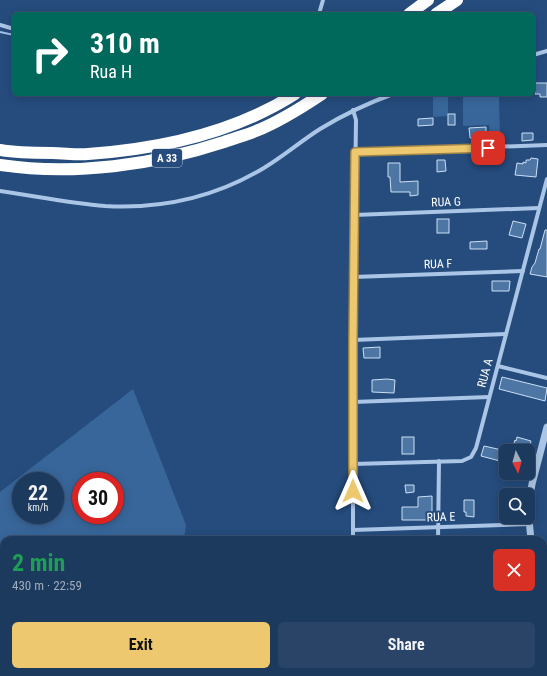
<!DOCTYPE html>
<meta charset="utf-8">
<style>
:root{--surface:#1c395e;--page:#294467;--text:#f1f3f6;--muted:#a0acbc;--line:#3a5373;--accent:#eec86e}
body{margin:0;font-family:"Roboto Condensed",sans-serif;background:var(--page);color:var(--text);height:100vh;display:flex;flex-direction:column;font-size:15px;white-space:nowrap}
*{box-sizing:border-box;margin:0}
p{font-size:13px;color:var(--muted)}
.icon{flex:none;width:22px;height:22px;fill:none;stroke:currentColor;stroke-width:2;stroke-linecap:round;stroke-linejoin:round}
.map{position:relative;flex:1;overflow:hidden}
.panel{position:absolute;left:0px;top:536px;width:547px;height:140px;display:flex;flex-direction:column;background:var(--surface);border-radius:12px 12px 0 0;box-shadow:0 2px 10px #0003,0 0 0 1px var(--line)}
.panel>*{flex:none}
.hud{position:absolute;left:12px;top:12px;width:523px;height:84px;border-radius:6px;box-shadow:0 2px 10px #0003,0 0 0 1px var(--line);background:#00695c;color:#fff;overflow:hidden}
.needle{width:26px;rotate:174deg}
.tools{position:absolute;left:499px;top:444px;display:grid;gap:8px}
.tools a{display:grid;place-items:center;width:36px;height:36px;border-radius:6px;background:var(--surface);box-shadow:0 2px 10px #0003,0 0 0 1px var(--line);font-size:20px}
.speed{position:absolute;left:12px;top:472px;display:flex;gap:8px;font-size:20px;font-weight:700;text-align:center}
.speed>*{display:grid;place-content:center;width:52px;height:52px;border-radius:50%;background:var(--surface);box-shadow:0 2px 10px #0003,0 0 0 1px var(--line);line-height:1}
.speed small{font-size:10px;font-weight:400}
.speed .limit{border:6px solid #d22;background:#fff;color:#111}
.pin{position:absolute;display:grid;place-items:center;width:34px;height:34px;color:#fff;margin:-17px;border-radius:8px;box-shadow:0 2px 6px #0006}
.me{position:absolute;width:44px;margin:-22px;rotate:0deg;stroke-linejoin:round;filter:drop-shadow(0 0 3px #0008)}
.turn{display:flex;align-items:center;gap:14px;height:84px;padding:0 12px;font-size:18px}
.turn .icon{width:52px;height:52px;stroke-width:2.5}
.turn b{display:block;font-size:28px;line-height:34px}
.round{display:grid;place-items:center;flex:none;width:42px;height:42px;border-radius:6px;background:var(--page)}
.headline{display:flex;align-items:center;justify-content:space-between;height:68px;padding:0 12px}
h1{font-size:24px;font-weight:700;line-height:30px;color:#1e9e55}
.cta{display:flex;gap:8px;margin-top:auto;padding:8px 12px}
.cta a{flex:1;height:46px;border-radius:6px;background:var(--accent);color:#111;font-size:16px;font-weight:700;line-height:46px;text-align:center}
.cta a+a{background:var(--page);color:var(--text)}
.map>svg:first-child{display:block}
.green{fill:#38669a;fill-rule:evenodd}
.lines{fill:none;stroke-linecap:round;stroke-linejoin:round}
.stream{stroke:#9ec0e6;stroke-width:2}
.building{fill:#4d76a5;stroke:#ccdff4}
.minor{stroke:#aac5e5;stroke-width:4}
.tertiary{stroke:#aac5e5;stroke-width:7}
.motorway{stroke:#fff;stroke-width:12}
.route-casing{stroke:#9b8248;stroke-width:10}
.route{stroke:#eec86e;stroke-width:7}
.labels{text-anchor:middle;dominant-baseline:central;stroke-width:4;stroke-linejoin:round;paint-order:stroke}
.shield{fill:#254c7d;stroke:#bec9d8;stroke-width:1}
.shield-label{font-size:11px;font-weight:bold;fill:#fff}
.street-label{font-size:12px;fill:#fff;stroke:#254c7d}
</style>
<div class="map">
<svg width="547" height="676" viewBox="0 0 547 676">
<rect width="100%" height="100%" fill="#254c7d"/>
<g class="green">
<path d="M433,94H448V116L433,117Z"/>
<path d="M463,94H499L500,142H490L489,125L463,126Z"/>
<path d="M133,389L186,525L184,540H4V672H322V676H0V492ZM21,481H55V515H21ZM81,481H115V515H81Z"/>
</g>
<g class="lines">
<path class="stream" d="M0,32L14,35"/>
</g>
<g class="building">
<path d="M535,83H547V97H540V94H535Z"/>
<rect x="448" y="114" width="7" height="11"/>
<path d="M433,118V125L418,126V119Z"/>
<path d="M486,127V138H470L469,128Z"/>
<path d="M522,133H533V140L522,141Z"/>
<path d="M531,158L538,159L536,177L515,175L517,163L523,164V162L526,163V160H530Z"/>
<path d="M437,160H445L446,171L437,172Z"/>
<path d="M388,163H400V182L418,181V195L410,196V192H391L390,177H388Z"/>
<rect x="437" y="219" width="12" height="14"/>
<path d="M513,221L526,224L522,238L509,235Z"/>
<path d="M545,230H547V277L530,274L532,267L535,263L539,249H540Z"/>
<path d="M487,241V249H470V242Z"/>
<path d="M492,281H510L509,291H492Z"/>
<path d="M380,347V358H364L363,348Z"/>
<path d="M502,377L547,388L545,401L499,389Z"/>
<path d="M387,379L395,380L394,393L372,392V380Z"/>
<rect x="402" y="437" width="12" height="17"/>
<path d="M517,437L531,441L530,445H533L531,451H519L512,449L515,440L516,441Z"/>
<path d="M484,446L502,450L500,461L481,456Z"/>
<path d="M405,485H414V492L406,493Z"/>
<path d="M432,496V520H402V507H418V497Z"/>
<path d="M464,500H474V517L466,516V512H464Z"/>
</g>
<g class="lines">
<g class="minor">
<path d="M319,14L323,0"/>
<path d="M0,25L14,29"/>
<path d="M533,55L547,51"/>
<path d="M355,152L547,145"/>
<path d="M0,191C35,196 70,203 105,206C158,209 211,198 257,172C279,160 298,143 320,129C343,115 368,103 393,94"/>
<path d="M354,215L539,208"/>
<path d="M353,277L523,271"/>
<path d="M353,340L506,334"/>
<path d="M498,366L547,378"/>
<path d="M353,402L489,397"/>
<path d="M353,464L462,461L471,457L476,448L547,179"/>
<path d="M353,530L530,524"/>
<path d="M353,540V340L356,120L353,110"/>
<path d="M438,540L439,461"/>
<path d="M409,672V676"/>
<path d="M495,672L496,676"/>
<path d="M351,676V672"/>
</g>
<g class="tertiary">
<path d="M531,540L528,509L532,484L547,427"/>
<path d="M543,590L547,606"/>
<path d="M525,676L540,672"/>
</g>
<g class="motorway">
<path d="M409,14L428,0"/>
<path d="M436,14L457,0"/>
<path d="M0,150C17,153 34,153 52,153C64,153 76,155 88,154C160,149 234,133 295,94"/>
<path d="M0,165C74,176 154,165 224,142C235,138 246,135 256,131C279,122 301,108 322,94"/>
</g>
</g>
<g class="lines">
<g class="route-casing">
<path id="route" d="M353,491V340L355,152L488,148"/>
</g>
<use href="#route" class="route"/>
</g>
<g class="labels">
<rect class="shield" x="152" y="149" width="30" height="18" rx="3"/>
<g class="shield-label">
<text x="167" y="158">A 33</text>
</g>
<g class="street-label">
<text transform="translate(446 202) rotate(-2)">RUA G</text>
<text transform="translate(438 264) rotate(-2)">RUA F</text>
<text transform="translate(485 373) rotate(-75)">RUA A</text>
<text transform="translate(441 517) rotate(-2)">RUA E</text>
</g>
</g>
</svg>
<div class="tools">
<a><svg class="needle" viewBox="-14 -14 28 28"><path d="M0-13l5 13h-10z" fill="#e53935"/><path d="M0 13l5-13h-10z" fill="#a0acbc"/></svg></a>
<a><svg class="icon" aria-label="search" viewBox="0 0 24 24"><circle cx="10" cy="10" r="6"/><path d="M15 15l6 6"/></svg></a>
</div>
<div class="speed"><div>22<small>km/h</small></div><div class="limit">30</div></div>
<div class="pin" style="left:488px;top:148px;background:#d93025"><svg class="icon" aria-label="arrive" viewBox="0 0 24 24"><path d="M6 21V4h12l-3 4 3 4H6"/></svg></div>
<svg class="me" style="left:353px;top:491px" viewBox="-20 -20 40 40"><path d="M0-17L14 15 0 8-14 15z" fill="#eec86e" stroke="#fff" stroke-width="4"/></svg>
<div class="hud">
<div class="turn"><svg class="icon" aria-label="right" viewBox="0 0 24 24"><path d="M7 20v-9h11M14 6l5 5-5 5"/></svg><div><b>310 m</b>Rua H</div></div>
</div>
<section class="panel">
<div class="headline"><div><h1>2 min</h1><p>430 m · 22:59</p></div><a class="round" style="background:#d93025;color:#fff"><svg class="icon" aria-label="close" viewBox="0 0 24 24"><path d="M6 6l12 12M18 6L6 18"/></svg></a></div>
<div class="cta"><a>Exit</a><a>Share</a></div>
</section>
</div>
